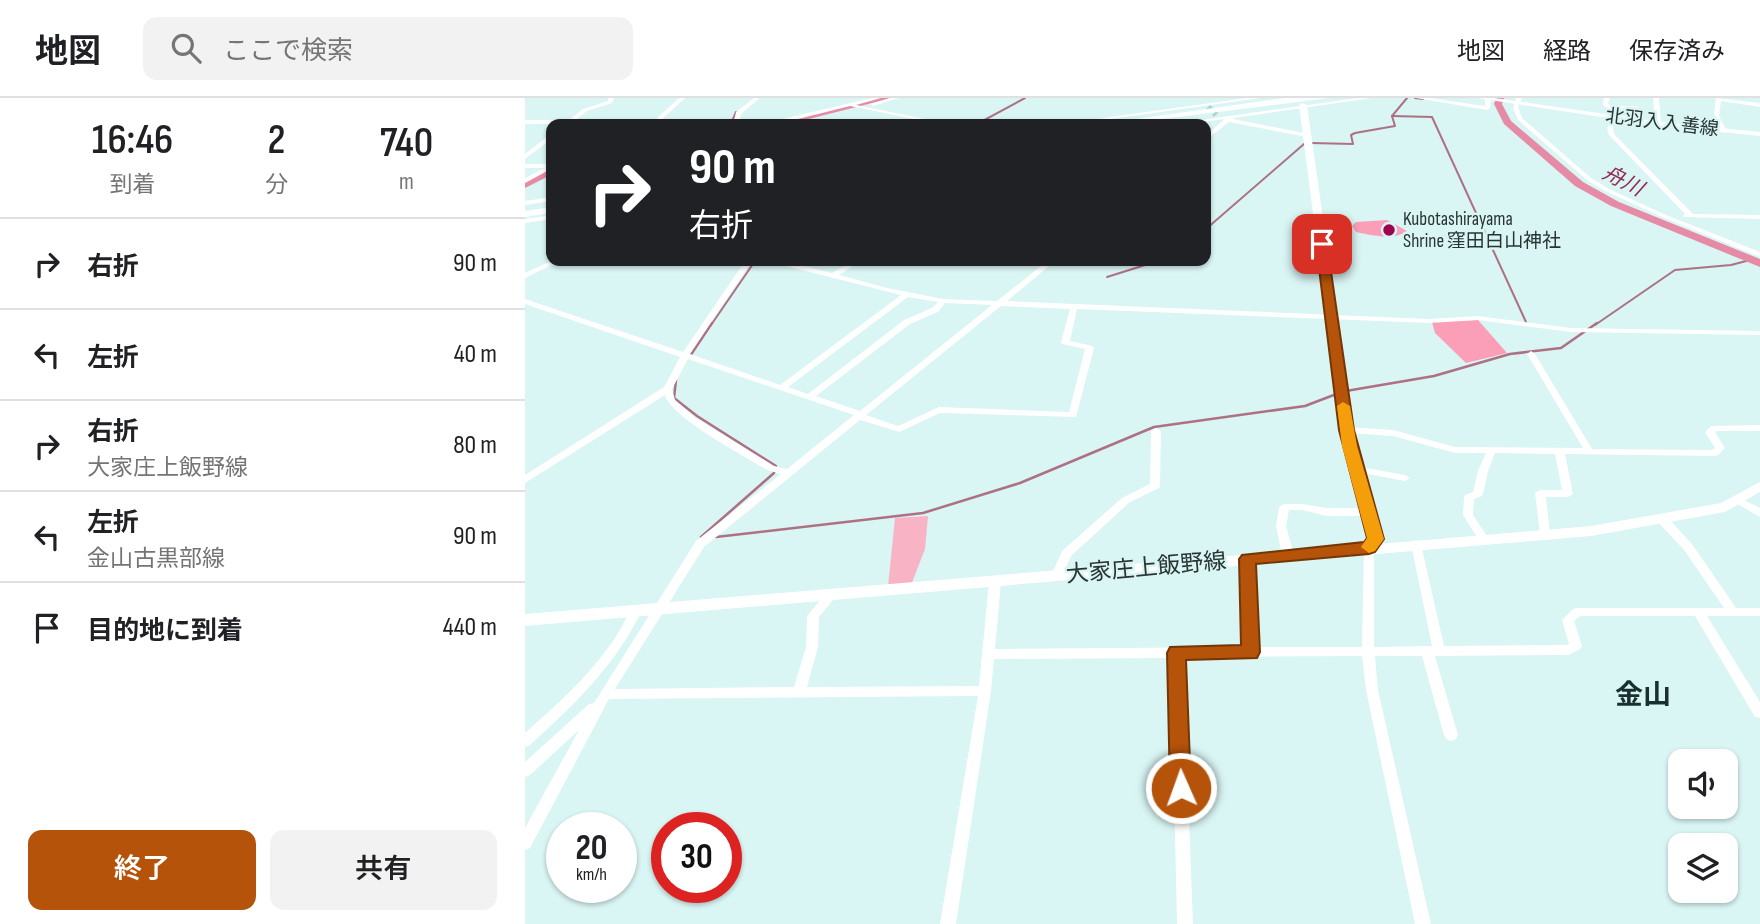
<!DOCTYPE html>
<html lang="ja">
<meta charset="utf-8">
<style>
:root{--surface:#fff;--page:#f2f2f2;--text:#202124;--muted:#757577;--line:#e0e0e0;--accent:#b45309}
body{margin:0;font-family:"Sofia Sans Condensed","Noto Sans JP",sans-serif;background:var(--page);color:var(--text);height:100vh;display:flex;flex-direction:column;font-size:26px;white-space:nowrap}
*{box-sizing:border-box;margin:0}
p{font-size:23px;color:var(--muted)}
.icon{flex:none;width:38px;height:38px;fill:none;stroke:currentColor;stroke-width:2;stroke-linecap:round;stroke-linejoin:round}
.map{position:relative;flex:1;overflow:hidden}
.side{display:flex;flex-direction:column;background:var(--surface);width:525px}
.side>*{flex:none}
.hud{position:absolute;left:21px;top:21px;width:665px;height:147px;border-radius:14px;box-shadow:0 2px 5px #0004;background:#202124;color:#fff;overflow:hidden}
.fabs{position:absolute;left:1143px;top:651px;display:grid;gap:14px}
.fabs a{display:grid;place-items:center;width:70px;height:70px;border-radius:14px;background:var(--surface);box-shadow:0 2px 5px #0004;font-size:35px}
.speed{position:absolute;left:21px;top:714px;display:flex;gap:14px;font-size:35px;font-weight:700;text-align:center}
.speed>*{display:grid;place-content:center;width:91px;height:91px;border-radius:50%;background:var(--surface);box-shadow:0 2px 5px #0004;line-height:1}
.speed small{font-size:18px;font-weight:400}
.speed .limit{border:10px solid #d22;background:#fff;color:#111}
.pin{position:absolute;display:grid;place-items:center;width:60px;height:60px;color:#fff;margin:-30px;border-radius:14px;box-shadow:0 4px 10px #0006}
.me{position:absolute;width:77px;margin:-38px;rotate:358deg;stroke-linejoin:round;filter:drop-shadow(0 0 5px #0008)}
.turn{display:flex;align-items:center;gap:24px;height:147px;padding:0 28px;font-size:32px}
.turn .icon{width:91px;height:91px;stroke-width:2.5}
.turn b{display:block;font-size:49px;line-height:60px}
.eta{display:flex;justify-content:space-evenly;align-items:center;height:119px;text-align:center}
.eta b{font-size:42px;font-weight:600;line-height:49px}
.action{display:flex;gap:14px;margin-top:auto;padding:14px 28px}
.action a{flex:1;height:80px;border-radius:14px;background:var(--accent);color:#fff;font-size:28px;font-weight:600;line-height:80px;text-align:center}
.action a+a{background:var(--page);color:var(--text)}
ul{padding:0;list-style:none}
li{display:flex;align-items:center;gap:21px;height:91px;padding:0 28px;border-top:2px solid var(--line)}
li div{flex:1}
li b{display:block;font-size:26px}
li em{font-style:normal}
header{display:flex;align-items:center;gap:42px;box-sizing:border-box;height:98px;padding:0 35px;background:var(--surface);border-bottom:2px solid var(--line)}
header strong{font-size:33px}
nav{display:flex;gap:38px;margin-inline-start:auto;font-size:24px}
.search{width:490px;height:63px;background:var(--page);display:flex;align-items:center;gap:18px;box-sizing:border-box;padding:0 24px;border-radius:14px;color:var(--muted);font-size:26px}
main{display:flex;flex:1;min-height:0}
.map>svg:first-child{display:block}
.green{fill:#f8b3c5}
.forest{fill:#fb9fb9}
.lines{fill:none;stroke-linecap:round;stroke-linejoin:round}
.stream-far1{stroke:#ad7183;stroke-width:2}
.stream{stroke:#ad7183;stroke-width:2.5}
.river{fill:#e58ba5;fill-rule:evenodd}
.minor-tunnel{stroke:#b6cecd;stroke-width:6;stroke-dasharray:6 2.5;stroke-linecap:butt}
.minor{fill:#fff;fill-rule:evenodd}
.major{fill:#fff;fill-rule:evenodd}
.highway{fill:#fff;fill-rule:evenodd}
.route{fill:#b45309;stroke:#753606;stroke-width:2}
.slow{fill:#f59e0b}
.poi-dot{fill:#9d054f;stroke:#d9f5f4;stroke-width:2.5}
.labels{text-anchor:middle;dominant-baseline:central;stroke-width:5;stroke-linejoin:round;paint-order:stroke}
.far-street-label{font-size:19px;fill:#293433;stroke:#d9f5f4}
.far-poi-label{font-size:19px;fill:#293433;stroke:#d9f5f4;text-anchor:start}
.far-water-label{font-size:21px;font-style:italic;fill:#922a51;stroke:#d9f5f4}
.street-label{font-size:23px;fill:#293433;stroke:#d9f5f4}
.near-neighbourhood-label{font-size:28px;font-weight:bold;fill:#19302f;stroke:#d9f5f4}
</style>
<header>
<strong>地図</strong>
<div class="search"><svg class="icon" aria-label="search" viewBox="0 0 24 24"><circle cx="10" cy="10" r="6"/><path d="M15 15l6 6"/></svg>ここで検索</div>
<nav><a>地図</a><a>経路</a><a>保存済み</a></nav>
</header>
<main>
<section class="side">
<div class="eta">
<div><b>16:46</b><p>到着</p></div>
<div><b>2</b><p>分</p></div>
<div><b>740</b><p>m</p></div>
</div>
<ul>
<li><svg class="icon" aria-label="right" viewBox="0 0 24 24"><path d="M7 20v-9h11M14 6l5 5-5 5"/></svg><div><b>右折</b></div><em>90 m</em></li>
<li><svg class="icon" aria-label="left" viewBox="0 0 24 24"><path d="M17 20v-9H6M10 6l-5 5 5 5"/></svg><div><b>左折</b></div><em>40 m</em></li>
<li><svg class="icon" aria-label="right" viewBox="0 0 24 24"><path d="M7 20v-9h11M14 6l5 5-5 5"/></svg><div><b>右折</b><p>大家庄上飯野線</p></div><em>80 m</em></li>
<li><svg class="icon" aria-label="left" viewBox="0 0 24 24"><path d="M17 20v-9H6M10 6l-5 5 5 5"/></svg><div><b>左折</b><p>金山古黒部線</p></div><em>90 m</em></li>
<li><svg class="icon" aria-label="arrive" viewBox="0 0 24 24"><path d="M6 21V4h12l-3 4 3 4H6"/></svg><div><b>目的地に到着</b></div><em>440 m</em></li>
</ul>
<div class="action"><a>終了</a><a>共有</a></div>
</section>
<div class="map">
<svg width="1235" height="826" viewBox="0 0 1235 826">
<rect width="100%" height="100%" fill="#d9f5f4"/>
<path class="green" d="M403,418L400,451L386,487L363,489L370,420Z"/>
<g class="forest">
<path d="M862,122L882,133C869,143 846,137 831,134L827,128L831,124Z"/>
<path d="M953,222L982,255L941,265L910,235L907,224Z"/>
</g>
<g class="lines">
<g class="stream-far1">
<path d="M890,0L898,1"/>
<path d="M867,18L907,19L1001,224"/>
<path d="M867,18L882,0"/>
<path d="M206,26L211,14"/>
<path d="M277,26L279,22"/>
<path d="M452,26L500,0"/>
<path d="M786,45L828,46L826,37L830,35L870,28L867,18"/>
<path d="M681,131L779,46"/>
<path d="M582,179L633,163"/>
<path d="M186,227L230,163"/>
<path d="M1070,227L1150,172L1206,167L1225,162"/>
</g>
<g class="stream">
<path d="M165,258L187,225"/>
<path d="M151,282L149,300L172,318L251,368L249,375L176,439"/>
<path d="M821,293L909,278L985,256L1036,250L1072,225"/>
<path d="M191,439L398,415L495,385L629,329L780,308L814,295"/>
</g>
<g class="river">
<path d="M352,0H367L264,26H248Z"/>
<path d="M971,0H979L977,6L986,23L1058,84L1094,104L1235,161V169L1086,108L1050,88L979,26L969,6Z"/>
<path d="M26,70V77L0,90V83Z"/>
</g>
<path class="minor-tunnel" d="M683,9L691,17"/>
<g class="minor">
<path d="M83,0H89L87,5L62,13L51,22L131,21L154,0H160L134,24L209,23L211,14L229,0H235L216,16L215,23L253,22L347,0H356L331,7L425,26H415L325,8L253,26H0V22H44L58,11L83,3Z"/>
<path d="M365,0H374L348,8L345,6Z"/>
<path d="M721,0H736L549,26H536Z"/>
<path d="M832,0H847L709,20L708,21L784,36V38L782,39L704,24L681,42V37L700,21L661,26H648Z"/>
<path d="M891,0H905L960,8V0H966L965,10L962,12Z"/>
<path d="M991,0H997L993,8L997,20L1066,80L1084,91L1141,117L1235,154V159L1137,119L1080,93L1062,82L993,22L988,10Z"/>
<path d="M1079,0H1085L1083,6L1087,8H1111L1114,10L1111,12H1091L1104,21L1099,22L1078,7Z"/>
<path d="M1128,0H1134L1136,26L1133,28L1130,26Z"/>
<path d="M1191,0L1235,5V9L1196,3L1194,18L1202,33L1199,35C1187,24 1189,15 1191,0Z"/>
<path d="M1088,19L1093,20L1088,30L1089,36L1168,116L1235,117V121L1159,119L1158,118L1160,116L1084,37L1082,30Z"/>
<path d="M26,36V41L0,61V56Z"/>
<path d="M0,66H25L26,71L0,85V80L20,70H0Z"/>
<path d="M26,99V103L0,107V103Z"/>
<path d="M26,117V121L0,125V121Z"/>
<path d="M26,163H35L0,180V175Z"/>
<path d="M220,163H227L165,256L255,287L376,197L249,165V163H259L307,175L328,163H336L314,177L362,190L418,201L472,203L516,168L502,165V163L521,164L523,163H530L482,203L904,221L953,218L1046,230L1235,233V237L1046,234L953,222L904,225L552,211L545,243L568,248L569,250L551,319L415,315L374,334L335,322L179,449L90,591L269,589L281,549L282,518L303,493H311L313,496L294,519L293,549L282,589L454,588L464,484L466,481H474L476,484L470,551L719,549L717,461L719,458H727L729,461L731,549H837L839,450L844,446L849,450V549L907,548L886,446L891,442L896,446L919,548L1042,547L1044,546L1037,522L1048,511L1052,510H1199L1159,452L1134,425L1133,422L1138,418L1142,419L1167,446L1211,510H1235V518H1182L1235,604V620L1230,619L1170,518H1055L1049,523L1057,548L1055,551L1044,557L910,558L933,637L931,641L926,643L921,641L919,637L897,558H850L853,592L906,826H890L841,592L837,558L658,559L668,826H652L646,560L469,561L466,593L431,826H415L453,598L84,601L5,750L0,752V730L54,632L5,677L0,679V664L64,606L69,605L171,443L256,376L242,372C221,359 145,319 140,297L0,385V377L139,289L155,259L0,206V201L158,254ZM383,199L413,204L407,210L379,222L283,296L263,289ZM420,205L467,207L335,313L291,298L385,226L413,214ZM476,208L545,211L536,244L537,246L560,251L544,314L414,309L373,328L341,317ZM163,261L329,317L262,371L249,368L171,320L150,302L147,291Z"/>
<path d="M1006,253L1010,256L1067,351L1187,352L1190,350L1180,334L1186,328L1235,327V333H1192L1190,334L1200,350L1193,357L1190,358L1040,356L1048,396L1043,399H1021L1025,436L1020,440L1015,436L1010,395L1015,392H1037L1030,356L970,355L963,373L958,396L957,398L949,401L948,417L964,441L959,445L955,444L938,417L939,399L940,397L948,394L953,373L961,355H930L868,338L822,335L817,332L822,329L868,332L930,349L1058,350L1002,256Z"/>
<path d="M631,330L636,333L635,388L634,390L605,404L546,458L536,481H528L526,478L537,453L597,400L625,386L626,333Z"/>
<path d="M831,368L880,377L885,380L880,383L827,373L826,371L827,369Z"/>
<path d="M1213,399L1235,410V419L1209,404L1208,402Z"/>
<path d="M759,406H777L802,410H842L847,414L842,418H802L777,412H764L761,428L769,457L767,460H759L757,457L751,428L754,409Z"/>
<path d="M111,508L115,509L117,512C91,567 49,607 5,647L0,649V635C30,608 61,581 85,547C94,535 100,522 107,509Z"/>
</g>
<g class="major">
<path d="M952,0H969L1129,23L1235,34V38L1129,27Z"/>
<path d="M778,5L782,7L828,332L857,441L854,446L1066,428L1196,405L1235,384V394L1200,414L1066,438L0,528V516L839,447L843,441L816,332L774,7Z"/>
</g>
<g class="highway">
<path d="M759,0H804L596,26H575Z"/>
<path d="M26,109V115L0,119V113Z"/>
</g>
</g>
<path class="route" d="M797,143L802,146L829,332L859,441L850,454L844,456L731,466L735,554L732,560L661,562L666,690L663,697L656,700L648,697L645,690L642,555L645,549L716,547L714,461L717,457L839,444L842,440L814,332L791,146Z"/>
<path class="slow" d="M818,304L825,308L832,348L859,441L850,453L844,455L836,449L842,440L817,348L812,308Z"/>
<circle class="poi-dot" cx="864" cy="132" r="7"/>
<g class="labels">
<g class="far-street-label">
<text transform="translate(1137 25) rotate(7)">北羽入入善線</text>
</g>
<g class="far-poi-label">
<text x="878" y="121">Kubotashirayama<tspan x="878" dy="22">Shrine 窪田白山神社</tspan></text>
</g>
<g class="far-water-label">
<text transform="translate(1098 83) rotate(27)">舟川</text>
</g>
<g class="street-label">
<text transform="translate(621 470) rotate(-5)">大家庄上飯野線</text>
</g>
<g class="near-neighbourhood-label">
<text x="1118" y="597">金山</text>
</g>
</g>
</svg>
<div class="fabs">
<a><svg class="icon" aria-label="sound" viewBox="0 0 24 24"><path d="M4 9h4l5-4v14l-5-4H4zM17 9q2 3 0 6"/></svg></a>
<a><svg class="icon" aria-label="layers" viewBox="0 0 24 24"><path d="M12 4l9 5-9 5-9-5zM3 14l9 5 9-5"/></svg></a>
</div>
<div class="speed"><div>20<small>km/h</small></div><div class="limit">30</div></div>
<div class="pin" style="left:797px;top:146px;background:#d93025"><svg class="icon" aria-label="arrive" viewBox="0 0 24 24"><path d="M6 21V4h12l-3 4 3 4H6"/></svg></div>
<svg class="me" style="left:656px;top:690px" viewBox="-20 -20 40 40"><circle r="17" fill="#b45309" stroke="#fff" stroke-width="3"/><path d="M0-11L8 9 0 5-8 9z" fill="#fff"/></svg>
<div class="hud">
<div class="turn"><svg class="icon" aria-label="right" viewBox="0 0 24 24"><path d="M7 20v-9h11M14 6l5 5-5 5"/></svg><div><b>90 m</b>右折</div></div>
</div>
</div>
</main>
